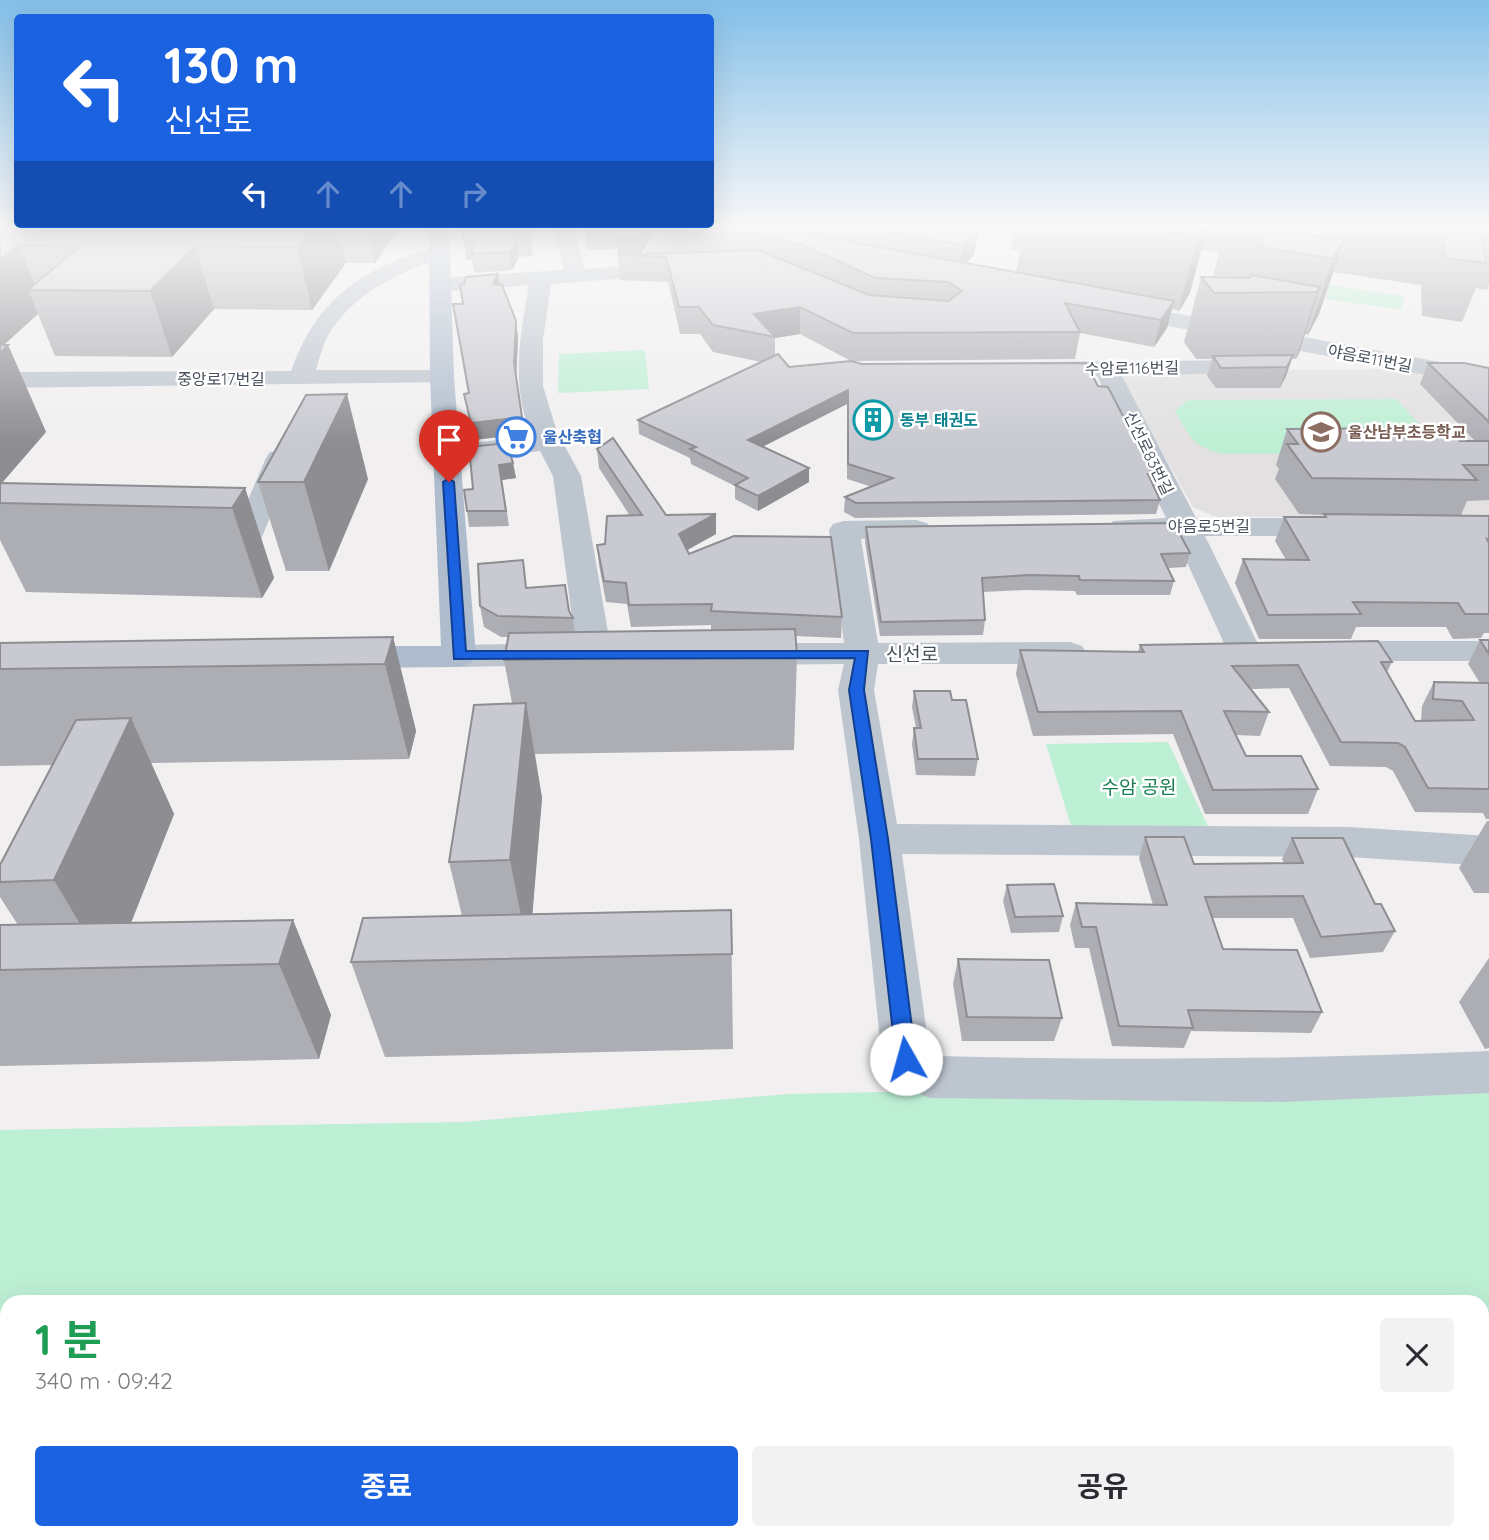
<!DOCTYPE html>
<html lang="ko">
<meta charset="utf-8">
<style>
:root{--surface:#fff;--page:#f2f2f3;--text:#2b2b33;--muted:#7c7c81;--accent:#1a62e0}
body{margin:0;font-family:Quicksand,"Noto Sans KR",sans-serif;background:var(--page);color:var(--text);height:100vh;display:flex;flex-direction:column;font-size:26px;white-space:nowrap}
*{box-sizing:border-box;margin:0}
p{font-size:23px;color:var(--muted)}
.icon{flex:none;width:38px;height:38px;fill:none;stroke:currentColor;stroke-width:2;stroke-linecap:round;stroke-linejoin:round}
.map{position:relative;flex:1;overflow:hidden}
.drawer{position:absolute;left:0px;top:1295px;width:1489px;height:245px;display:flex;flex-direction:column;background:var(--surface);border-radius:21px 21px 0 0;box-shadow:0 7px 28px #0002}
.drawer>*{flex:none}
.guide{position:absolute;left:14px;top:14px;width:700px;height:214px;border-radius:7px;box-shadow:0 7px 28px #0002;background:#1a62e0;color:#fff;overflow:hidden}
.pin{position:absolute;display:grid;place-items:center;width:60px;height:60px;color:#fff;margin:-72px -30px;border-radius:50% 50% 50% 0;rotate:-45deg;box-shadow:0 0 7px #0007}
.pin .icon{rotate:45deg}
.me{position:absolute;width:77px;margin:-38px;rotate:353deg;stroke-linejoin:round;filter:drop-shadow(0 0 5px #0008)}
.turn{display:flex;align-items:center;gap:24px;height:147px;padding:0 35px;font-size:32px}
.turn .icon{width:91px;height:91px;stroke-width:2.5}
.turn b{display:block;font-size:49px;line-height:60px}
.lanes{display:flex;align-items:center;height:66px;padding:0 35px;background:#0003;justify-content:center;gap:35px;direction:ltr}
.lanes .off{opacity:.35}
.round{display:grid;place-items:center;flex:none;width:74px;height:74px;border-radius:7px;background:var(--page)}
.summary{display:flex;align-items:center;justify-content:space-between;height:119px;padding:0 35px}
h1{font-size:42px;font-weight:700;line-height:52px;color:#1e9e55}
.primary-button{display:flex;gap:14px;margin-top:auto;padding:14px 35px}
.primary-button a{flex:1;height:80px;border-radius:7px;background:var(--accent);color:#fff;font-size:28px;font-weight:700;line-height:80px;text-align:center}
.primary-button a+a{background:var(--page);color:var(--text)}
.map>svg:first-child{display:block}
.education{fill:#e2e0e1}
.green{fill:#bdefd4;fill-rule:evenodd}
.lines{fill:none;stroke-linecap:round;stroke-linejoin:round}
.minor{fill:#bdc5ce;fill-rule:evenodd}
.major{fill:#afbccd;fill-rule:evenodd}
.wall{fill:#adaeb4}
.shaded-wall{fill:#8d8d92}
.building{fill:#c9cad1;stroke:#8d8d92;stroke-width:2}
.route{fill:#1a62e0;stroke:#114092;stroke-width:2}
.labels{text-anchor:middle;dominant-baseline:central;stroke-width:5;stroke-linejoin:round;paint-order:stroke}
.far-street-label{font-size:16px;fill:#47505c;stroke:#fff}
.far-culture-label{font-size:16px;font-weight:bold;fill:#0d838f;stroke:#fff;text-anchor:start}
.far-education-label{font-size:16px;font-weight:bold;fill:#785e54;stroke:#fff;text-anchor:start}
.far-shop-label{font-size:16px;font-weight:bold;fill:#366cbe;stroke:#fff;text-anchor:start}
.street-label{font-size:19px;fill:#47505c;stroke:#fff}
.park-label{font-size:19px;fill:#187e52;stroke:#fff}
</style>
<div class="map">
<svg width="1489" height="1540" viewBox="0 0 1489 1540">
<rect width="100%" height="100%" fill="#f1efef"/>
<path class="education" d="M1397,369L1489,385V516L1216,517L1193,507L1119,376L1127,371Z"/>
<g class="green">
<path d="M1328,285L1404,296L1402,310L1326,299Z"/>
<path d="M645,350L649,389L558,393L559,354Z"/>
<path d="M1396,399L1446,453L1223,454C1192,446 1190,437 1175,411L1188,400Z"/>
<path d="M1168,742L1211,833L1072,829L1046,744Z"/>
<path d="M927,1091L1489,1092V1540H0V1130L463,1122L788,1094ZM7,1302H1482V1533H7Z"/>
</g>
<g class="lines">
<g class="minor">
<path d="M553,228H573L585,269L645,264L644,254L660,228H680L664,254L666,263L680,264L683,269L680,274L551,284L543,340V386L557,432L581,476L608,632L623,654L618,661L606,665L594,661L574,632L553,476L540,451L447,462L437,460L433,454L437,448L447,446L532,436C510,386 520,337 529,285L440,292L429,285L440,278L564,270Z"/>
<path d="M440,247L447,249L450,253L447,257C404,269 358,291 332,329C323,341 320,357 316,370H442L451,372L454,377L451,382L0,388V372L291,371C317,297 366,265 440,247Z"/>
<path d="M1119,303L1489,371V387L1111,315L1108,310L1111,305Z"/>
<path d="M1262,360L1271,362L1274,367L1271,372L1122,376L1196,518H1333L1344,521L1348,527L1344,533L1333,536H1205L1262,652L1257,659L1245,663L1233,659L1228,652L1175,536L1113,533L1109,527L1113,521L1166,518L1097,376H1038L1029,374L1026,369L1029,364L1038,362Z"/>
<path d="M280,450L290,452L294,458L262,537L258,543L247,546L236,543L232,537L266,458L270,452Z"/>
<path d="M916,520L927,523L931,529L927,535L861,539L878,643L1070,642L1082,646L1087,653L1082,660L1070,664H878L874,690L897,824L1349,827L1489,836V866L1349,857L902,854L929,1048L940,1056C1123,1061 1306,1059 1489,1051V1093L1283,1102L931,1098C909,1091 892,1080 882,1059L859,839L838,690L844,664L746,665L734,661L729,654L734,647L746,643H844L829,530L833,524L844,521Z"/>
<path d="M1334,641H1489V661H1334L1322,658L1317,651L1322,644Z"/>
<path d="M556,643L568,647L573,654L568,661L556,665L459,667L447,663L442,656L447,649L459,645Z"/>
</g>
<path class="major" d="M429,228H449L454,377L476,656L471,663L459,667L345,668L333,665L328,657L333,649L345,646H441L430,377Z"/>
</g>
<g class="wall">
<path d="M16,228H399L375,263H346L312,310L214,309L172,357L55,356L38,314L4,345H8L46,432L2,483L245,488L274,578L262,598L26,592L0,540V233H9Z"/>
<path d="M529,228L533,256L519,257L512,270L474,273L472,260H466L464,242Z"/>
<path d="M585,228H657L642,254L667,253L666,230L667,228H962L974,255L966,263L1016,272L1020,251L1011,249L1014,228H1267L1271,230L1321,237L1324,228H1489V284L1487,290L1476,288L1462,322L1422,316L1421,285L1333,272L1319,314L1308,335L1305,334L1299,353L1296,359H1292L1286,376L1280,388H1216L1207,376L1212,359H1196L1184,342L1201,277H1213L1219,252L1201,250L1190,293L1179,311L1172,309L1167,328L1154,347L1080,333L1075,359L851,361L800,334L775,338V355L789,367L862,364L1098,386L1153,474L1151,480L1160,500L1156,514L855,518L844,512L845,497L872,487L847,479V404L762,447L809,482L758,511L735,499V486L691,464L690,458L639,434L638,420L761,362L713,352L700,334H680L668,282L620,280L617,249L587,250Z"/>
<path d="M498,274L499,284L518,337L516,379L524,434L473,440L464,394L469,393L463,304Z"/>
<path d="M1428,363L1489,368V500L1467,501L1461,515L1489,516V633H1484L1481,638L1453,639L1446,627H1356L1351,639H1259L1235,583L1243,559L1286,560L1275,541L1284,517H1323L1324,515L1299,514L1275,479L1279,469L1276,465L1287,429L1439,435L1460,441H1475L1420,384Z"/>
<path d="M597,449L666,515L716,514V534L687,550L689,554L842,617L841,638L795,636L797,655L794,750L535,754L542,798L532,914L731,910L733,1049L385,1057L351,962L462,916L449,862L512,703L504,660L509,637H501L484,627L480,606L527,588L569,611L573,618L575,632L711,630V625L631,627L627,604L606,602L599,565L597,545L605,544L630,516L599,468Z"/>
<path d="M513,463L516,478L502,480L509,526L469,527L467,511L473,489Z"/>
<path d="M368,479L329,571H286L258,482Z"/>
<path d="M866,527L1190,553L1186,567L1168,568L1174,581L1170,595H1077L1075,591L1026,590L983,592L985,620L983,635L880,636L865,542Z"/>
<path d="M393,637L416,731L409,759L151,763L174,814L131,923L293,920L331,1015L319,1059L0,1066V925H18L0,897V865L53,765L0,766V643Z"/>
<path d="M1480,640H1489V819H1486L1483,813L1415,812L1393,771L1386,767L1330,766L1289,688L1250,689L1269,712L1260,736L1236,735L1246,756L1318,789L1308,814H1205L1173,734L1033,736L1016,674L1020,650L1138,652L1140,645L1392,662L1387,672L1415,721H1421L1422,706L1434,682L1480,683L1468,664Z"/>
<path d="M914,691L952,700L978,759L975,776L916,775L912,744L914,728H916L912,707Z"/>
<path d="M1487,821H1489V893H1474L1459,868Z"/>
<path d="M1145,837L1194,864L1284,863L1282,859L1292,838L1375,904L1395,931L1383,952L1310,958L1293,918H1213L1223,949L1322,1012L1311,1033L1191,1031L1184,1048L1112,1046L1089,948H1075L1070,925L1076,903L1153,905L1139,858Z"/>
<path d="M1007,885L1063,916L1059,932L1011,933L1003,901Z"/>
<path d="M1489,958V1048L1485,1049L1459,1002Z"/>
<path d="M958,959L1062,1018L1054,1041H962L953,984Z"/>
</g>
<g class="shaded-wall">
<path d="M312,228H338L346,263L312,310L297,247Z"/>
<path d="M368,228H399L375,263Z"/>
<path d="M640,228H657L642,253Z"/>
<path d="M1203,228H1207L1190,293L1179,311L1197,237Z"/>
<path d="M978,231L974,255L959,270L962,245Z"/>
<path d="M641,236L642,256L618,255V263L617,238Z"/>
<path d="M517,238L519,257L512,270L509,252Z"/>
<path d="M1344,240L1319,314L1308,335L1333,259Z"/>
<path d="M19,245L37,290H28L38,314L0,348V260Z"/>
<path d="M195,246L214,309L172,357L150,291Z"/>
<path d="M498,274L500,290L493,284Z"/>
<path d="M1320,287L1299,353L1296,359L1317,292Z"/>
<path d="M1174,301L1167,328L1154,347L1161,320Z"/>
<path d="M800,307V334L775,338L754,314Z"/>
<path d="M516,321L518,337L516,380L514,363Z"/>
<path d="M8,345L46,432L0,485V353Z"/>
<path d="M1293,355L1286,376L1280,388L1287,367Z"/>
<path d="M848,390L847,404L748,454V440Z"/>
<path d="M347,394L368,479L329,571L304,482Z"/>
<path d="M522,417L524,434L473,440L471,423Z"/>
<path d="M513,463L516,478L502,480L499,465Z"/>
<path d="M809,468V482L758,511V496Z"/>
<path d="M245,488L274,578L262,598L232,508Z"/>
<path d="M716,514V534L680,554L679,534Z"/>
<path d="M393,637L416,731L409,759L385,664Z"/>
<path d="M526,703L542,798L529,956L510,860Z"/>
<path d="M131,718L174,814L113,968H106L54,880Z"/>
<path d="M293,920L331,1015L319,1059L279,964Z"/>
</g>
<g class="building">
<path d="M16,228H312L297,247L195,246L150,291L28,290L80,246L19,245L0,260V233H9Z"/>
<path d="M463,228H529L531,237L517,238L509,252L471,254L475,241L464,242Z"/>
<path d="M616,228H640L641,236L617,238Z"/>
<path d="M667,228H774L1174,301L1161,320L1065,303L1080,332L853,333L800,307L754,314L775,337L713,325L699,307H679L666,257L618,255L758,250L869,295L948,301L962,291L948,282L875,278L801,244L760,234L667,235L666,230Z"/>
<path d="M866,228H962L978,231L962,245Z"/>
<path d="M1143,228H1203L1197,237Z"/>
<path d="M1436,228H1489V230L1481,229L1486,263L1445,258L1443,229Z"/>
<path d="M1267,229L1344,240L1333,259L1261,247Z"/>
<path d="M498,274L493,284L502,285L516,321L514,363L522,417L471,423L464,394L469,393L453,304H463L460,285L464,284L466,277Z"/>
<path d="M1251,275L1320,287L1317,292L1214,293L1201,277L1250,278Z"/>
<path d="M0,345H8L0,353Z"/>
<path d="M778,354L789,367L851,361L862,364L1086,363L1098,386L1108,387L1153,474H1148L1160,500L856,503L845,497L893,478L848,464V390L748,440L809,468L758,496L735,485L748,478L690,449L696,447L638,420Z"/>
<path d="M1293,355L1287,367L1221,368L1213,356Z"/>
<path d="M1428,363H1464L1489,368V422Z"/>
<path d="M347,394L304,482H258L306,395Z"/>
<path d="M1434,428L1439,435H1454L1460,441H1489V465H1463L1477,480L1312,478L1287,444H1298L1287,429Z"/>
<path d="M613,438L666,515L716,514L679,534L689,554L734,536L831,537L842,617L711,611L712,604L629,605L626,583L604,581L597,545L605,544L607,516L642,515L597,449Z"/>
<path d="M507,443L513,463L499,465L506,511H467L464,490L473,489L469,447Z"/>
<path d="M0,483L245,488L232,508L0,503Z"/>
<path d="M1324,514L1489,516V540L1487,539L1489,543V614H1465L1458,603L1353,602L1361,614L1268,615L1243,559L1309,560L1284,517H1326Z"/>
<path d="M1174,523L1190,553L1161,554L1174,581L1080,580L1079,576L1029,575L982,578L985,620L881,622L866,527Z"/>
<path d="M523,560L526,588L565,585L569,611L573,618L498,616L480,606L478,564Z"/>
<path d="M795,629L797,655L504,660L509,633Z"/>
<path d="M393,637L385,664L0,669V643Z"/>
<path d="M1480,640H1489V654Z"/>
<path d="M1378,641L1392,662H1381L1415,721L1474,720L1462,701L1433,699L1434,682L1489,683V789L1428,788L1405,747L1398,743L1341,742L1298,665L1232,666L1269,712L1224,711L1246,756H1301L1318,789L1213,790L1181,711L1038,712L1020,650L1144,652L1140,645Z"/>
<path d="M914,691H950L952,700H966L978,759H918L914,728H921Z"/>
<path d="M526,703L510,860L449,862L474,705Z"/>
<path d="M131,718L54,880L0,882V865L76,720Z"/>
<path d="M1145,837H1184L1194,864L1303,863L1292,838H1343L1375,904H1381L1395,931L1321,937L1303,896L1205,897L1223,949L1297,950L1322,1012L1188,1010L1193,1028L1119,1026L1096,927H1082L1076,903L1167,905Z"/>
<path d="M1054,884L1063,916L1015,917L1007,885Z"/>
<path d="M731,910L732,954L351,962L363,918Z"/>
<path d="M293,920L279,964L0,970V925Z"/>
<path d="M958,959L1049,960L1062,1018L967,1017Z"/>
</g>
<linearGradient id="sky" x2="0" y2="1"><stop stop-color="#83bfe9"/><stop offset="0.51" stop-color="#f9f8f8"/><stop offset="1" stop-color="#f9f8f8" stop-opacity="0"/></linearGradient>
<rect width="1489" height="444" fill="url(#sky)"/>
<path class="route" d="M449,478L454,482L466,651H868L864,690L888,839L916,1059L913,1066L906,1068L899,1066L896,1059L871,839L849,690L855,658L454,659L443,482Z"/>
<defs>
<g id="building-ring" transform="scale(2.0125)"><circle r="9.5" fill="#fff" stroke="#0f9aa8" stroke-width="1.5"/><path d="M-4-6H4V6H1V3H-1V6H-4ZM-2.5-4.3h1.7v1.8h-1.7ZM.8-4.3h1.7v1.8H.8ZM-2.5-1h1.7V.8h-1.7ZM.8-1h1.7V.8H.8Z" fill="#0f9aa8"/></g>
<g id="school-ring" transform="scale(2.0125)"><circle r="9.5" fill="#fff" stroke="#8d6e63" stroke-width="1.5"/><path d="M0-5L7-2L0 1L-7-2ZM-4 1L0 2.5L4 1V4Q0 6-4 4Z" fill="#8d6e63"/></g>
<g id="supermarket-ring" transform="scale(2.0125)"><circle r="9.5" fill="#fff" stroke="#3f7fe0" stroke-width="1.5"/><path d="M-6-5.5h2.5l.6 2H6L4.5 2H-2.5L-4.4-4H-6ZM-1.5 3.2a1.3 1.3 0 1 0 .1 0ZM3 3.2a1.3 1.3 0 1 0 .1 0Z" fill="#3f7fe0"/></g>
</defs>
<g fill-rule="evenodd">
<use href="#building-ring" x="873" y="420"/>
<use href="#school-ring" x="1321" y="432"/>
<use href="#supermarket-ring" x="516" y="437"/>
</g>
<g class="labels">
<g class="far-street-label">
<text transform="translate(1370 358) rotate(11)">야음로11번길</text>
<text transform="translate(1132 368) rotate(-1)">수암로116번길</text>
<text x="221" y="379">중앙로17번길</text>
<text transform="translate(1149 453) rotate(64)">신선로83번길</text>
<text x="1209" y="526">야음로5번길</text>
</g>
<g class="far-culture-label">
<text x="900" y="420">동부 태권도</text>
</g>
<g class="far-education-label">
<text x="1348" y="432">울산남부초등학교</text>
</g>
<g class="far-shop-label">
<text x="543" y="437">울산축협</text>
</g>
<g class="street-label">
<text x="912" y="654">신선로</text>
</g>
<g class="park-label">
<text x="1139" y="787">수암 공원</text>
</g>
</g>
</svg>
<div class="pin" style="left:449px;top:482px;background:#d93025"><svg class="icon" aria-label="arrive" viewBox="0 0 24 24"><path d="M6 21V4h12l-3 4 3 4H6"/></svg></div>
<svg class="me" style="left:906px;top:1059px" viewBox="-20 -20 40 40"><circle r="19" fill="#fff"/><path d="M0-13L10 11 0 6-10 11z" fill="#1a62e0"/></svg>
<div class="guide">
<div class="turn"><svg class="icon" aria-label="left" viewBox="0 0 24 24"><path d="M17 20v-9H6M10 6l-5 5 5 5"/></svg><div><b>130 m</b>신선로</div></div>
<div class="lanes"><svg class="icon" aria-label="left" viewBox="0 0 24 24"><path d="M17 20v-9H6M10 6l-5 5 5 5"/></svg><svg class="icon off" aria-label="ahead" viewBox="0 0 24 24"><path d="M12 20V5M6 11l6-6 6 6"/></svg><svg class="icon off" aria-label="ahead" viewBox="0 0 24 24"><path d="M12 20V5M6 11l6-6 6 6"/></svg><svg class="icon off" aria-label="right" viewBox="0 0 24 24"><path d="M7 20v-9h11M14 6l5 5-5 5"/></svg></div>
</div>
<section class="drawer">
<div class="summary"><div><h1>1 분</h1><p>340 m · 09:42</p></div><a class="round"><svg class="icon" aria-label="close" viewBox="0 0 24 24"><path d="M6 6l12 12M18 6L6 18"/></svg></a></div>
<div class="primary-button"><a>종료</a><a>공유</a></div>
</section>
</div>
